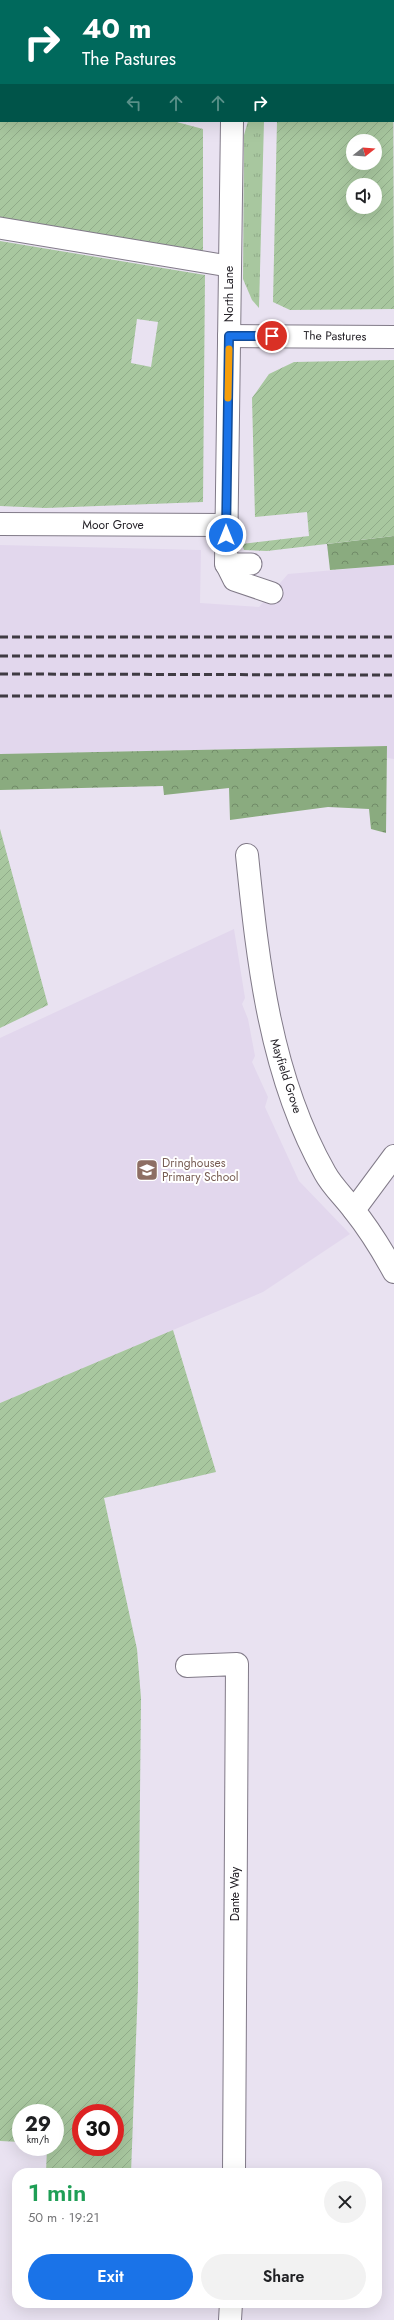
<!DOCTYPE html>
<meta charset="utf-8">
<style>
:root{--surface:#fff;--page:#f2f2f2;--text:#202124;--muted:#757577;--accent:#1a73e8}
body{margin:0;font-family:Jost,sans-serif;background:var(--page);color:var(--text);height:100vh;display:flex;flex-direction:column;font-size:15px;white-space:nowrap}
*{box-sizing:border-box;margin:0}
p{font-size:13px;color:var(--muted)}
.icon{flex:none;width:22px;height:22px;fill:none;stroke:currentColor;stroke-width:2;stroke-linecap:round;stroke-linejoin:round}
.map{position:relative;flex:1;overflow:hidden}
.details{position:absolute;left:12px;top:2168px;width:370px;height:140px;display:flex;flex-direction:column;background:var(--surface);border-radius:16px;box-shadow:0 4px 16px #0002}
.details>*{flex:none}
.hud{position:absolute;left:0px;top:0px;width:394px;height:122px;box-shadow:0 4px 16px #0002;background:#00695c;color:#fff;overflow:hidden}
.needle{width:26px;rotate:73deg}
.buttons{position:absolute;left:346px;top:134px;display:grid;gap:8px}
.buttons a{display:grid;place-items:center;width:36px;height:36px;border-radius:50%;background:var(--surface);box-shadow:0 4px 16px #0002;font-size:20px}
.speed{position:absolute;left:12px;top:2104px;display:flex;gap:8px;font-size:20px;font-weight:700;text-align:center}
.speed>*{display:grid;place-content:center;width:52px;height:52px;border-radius:50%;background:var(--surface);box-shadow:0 4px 16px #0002;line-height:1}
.speed small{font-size:10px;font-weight:400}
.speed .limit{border:6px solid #d22;background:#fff;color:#111}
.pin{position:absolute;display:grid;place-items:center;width:34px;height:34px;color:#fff;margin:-17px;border:2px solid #fff;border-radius:50%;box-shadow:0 1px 4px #0007}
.me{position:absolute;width:44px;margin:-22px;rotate:0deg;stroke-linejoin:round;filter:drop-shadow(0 0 3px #0008)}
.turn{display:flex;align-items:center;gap:14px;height:84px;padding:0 16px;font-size:18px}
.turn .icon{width:52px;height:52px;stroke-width:2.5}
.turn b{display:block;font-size:28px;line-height:34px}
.lanes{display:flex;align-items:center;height:38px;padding:0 16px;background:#0003;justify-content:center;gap:20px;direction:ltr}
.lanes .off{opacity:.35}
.round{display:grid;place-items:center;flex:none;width:42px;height:42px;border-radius:21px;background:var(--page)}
.head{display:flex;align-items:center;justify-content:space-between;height:68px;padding:0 16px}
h1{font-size:24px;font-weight:600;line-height:30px;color:#1e9e55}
.action{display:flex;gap:8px;margin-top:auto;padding:8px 16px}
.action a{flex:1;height:46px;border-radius:24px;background:var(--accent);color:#fff;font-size:16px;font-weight:600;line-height:46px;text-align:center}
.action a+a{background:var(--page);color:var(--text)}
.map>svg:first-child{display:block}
.built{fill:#e2d7ed}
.grass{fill:url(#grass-tufts)}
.forest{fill:url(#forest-crowns)}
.garden{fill:url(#garden-furrows);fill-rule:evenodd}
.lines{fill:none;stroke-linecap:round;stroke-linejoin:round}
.lane-casing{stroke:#817a88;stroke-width:23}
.street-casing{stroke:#817a88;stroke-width:24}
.lane{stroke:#fff;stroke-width:21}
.street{stroke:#fff;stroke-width:22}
.rail{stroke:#3f3b43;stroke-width:3;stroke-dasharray:8 4;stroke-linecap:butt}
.route-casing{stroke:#114b97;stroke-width:10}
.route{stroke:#1a73e8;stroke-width:7}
.slow{stroke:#f59e0b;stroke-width:7}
.labels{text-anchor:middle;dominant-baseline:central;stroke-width:4;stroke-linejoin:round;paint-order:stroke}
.street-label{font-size:12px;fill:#242127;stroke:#fff}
.education-label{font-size:12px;fill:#785e54;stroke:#fff;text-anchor:start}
</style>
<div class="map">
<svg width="394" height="2320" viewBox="0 0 394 2320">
<defs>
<pattern id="grass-tufts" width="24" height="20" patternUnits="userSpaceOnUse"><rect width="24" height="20" fill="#a8c79f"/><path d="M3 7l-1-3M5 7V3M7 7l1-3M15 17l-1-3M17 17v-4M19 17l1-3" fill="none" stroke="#90ab89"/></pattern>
<pattern id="forest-crowns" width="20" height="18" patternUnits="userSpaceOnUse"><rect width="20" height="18" fill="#8aab7f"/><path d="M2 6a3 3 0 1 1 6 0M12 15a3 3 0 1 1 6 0" fill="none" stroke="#718b68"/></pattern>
<pattern id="garden-furrows" width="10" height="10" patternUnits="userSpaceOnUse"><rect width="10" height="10" fill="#a8c79f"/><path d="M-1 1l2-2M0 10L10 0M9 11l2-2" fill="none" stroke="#90ab89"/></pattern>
</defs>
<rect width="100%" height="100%" fill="#e9e2f1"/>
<g class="built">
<path d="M0,545L201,550L200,603L259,607L288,574L394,565V759L387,758V746L0,754Z"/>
<path d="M234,929L245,998L242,1004L248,1019L255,1056L252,1062L268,1097L265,1107L299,1181L350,1234L263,1292L0,1403V1038Z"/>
</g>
<path class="grass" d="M248,121H264L259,308L252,300L243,279L244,135Z"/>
<g class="forest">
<path d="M394,536V565L330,570L327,544Z"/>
<path d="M387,746L386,833L371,829L369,809L328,807L230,820L229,788L164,795L163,786L0,790V754Z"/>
</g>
<g class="garden">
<path d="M0,0H240L242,1H1V12Z"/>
<path d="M393,23L394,309L290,310L273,302L277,121H393ZM353,141H375V163H353ZM353,185H375V207H353Z"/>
<path d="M0,75L1,121H173L203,129V254L0,221Z"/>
<path d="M0,241L205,275L203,502L46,508L0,506ZM137,319L158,322L151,367L131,363Z"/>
<path d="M394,360V536L267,551L244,550L242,544L309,536L307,512L255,517L252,398L269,374L294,362Z"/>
<path d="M0,829L48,1005L0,1028Z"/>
<path d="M173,1330L216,1472L104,1498L137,1649L141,1698L138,1986L131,2173H46L47,2147H55V2113H21V2142L0,2141V1403ZM81,2113H115V2147H81Z"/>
</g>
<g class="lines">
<g class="lane-casing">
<g id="lane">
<path d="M0,228L228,266"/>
<path d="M226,564L234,580L272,593"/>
<path d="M226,564H251"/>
</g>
</g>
<g class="street-casing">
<g id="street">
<path d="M267,1L268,0"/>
<path d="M0,46L1,47"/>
<path d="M229,336L394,337"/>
<path d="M0,524L226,525"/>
<path d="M226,564L232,121"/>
<path d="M247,855C258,963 270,1076 325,1173C332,1186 344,1197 353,1209C369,1229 382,1250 394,1272"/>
<path d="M354,1210L394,1156"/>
<path d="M187,1666L237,1664L234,2173"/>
<path d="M230,2320L231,2303"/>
</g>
</g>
<use href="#lane" class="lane"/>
<use href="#street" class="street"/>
<g class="rail">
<path d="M0,637H394"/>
<path d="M0,656H394"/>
<path d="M0,674L394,675"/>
<path d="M0,696H394"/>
</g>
</g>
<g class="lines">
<g class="route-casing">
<path id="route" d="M226,535L229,336H272"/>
</g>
<use href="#route" class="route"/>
<path class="slow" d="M228,398L229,349"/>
</g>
<defs>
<g id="school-square" transform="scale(1.15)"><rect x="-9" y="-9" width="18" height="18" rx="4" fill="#8d6e63" stroke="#fff"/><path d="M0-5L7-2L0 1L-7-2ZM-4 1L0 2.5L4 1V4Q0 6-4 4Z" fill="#fff"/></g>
</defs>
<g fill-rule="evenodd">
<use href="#school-square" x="147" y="1170"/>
</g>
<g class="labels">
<g class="street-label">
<text transform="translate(229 294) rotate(-90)">North Lane</text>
<text transform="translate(335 336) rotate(1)">The Pastures</text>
<text x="113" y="525">Moor Grove</text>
<text transform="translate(286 1076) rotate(72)">Mayfield Grove</text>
<text transform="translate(235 1894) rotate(-90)">Dante Way</text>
</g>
<g class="education-label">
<text x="162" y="1163">Dringhouses<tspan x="162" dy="14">Primary School</tspan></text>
</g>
</g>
</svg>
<div class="buttons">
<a><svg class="needle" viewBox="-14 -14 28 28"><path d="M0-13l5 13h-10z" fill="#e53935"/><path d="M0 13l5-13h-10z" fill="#757577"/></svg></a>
<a><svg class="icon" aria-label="sound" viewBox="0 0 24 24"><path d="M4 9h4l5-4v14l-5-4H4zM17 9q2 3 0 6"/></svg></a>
</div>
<div class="speed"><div>29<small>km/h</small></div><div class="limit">30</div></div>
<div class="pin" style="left:272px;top:336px;background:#d93025"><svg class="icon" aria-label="arrive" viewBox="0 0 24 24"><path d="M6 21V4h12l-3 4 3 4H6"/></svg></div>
<svg class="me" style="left:226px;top:535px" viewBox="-20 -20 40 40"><circle r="17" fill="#1a73e8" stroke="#fff" stroke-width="3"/><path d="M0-11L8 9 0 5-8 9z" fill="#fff"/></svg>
<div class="hud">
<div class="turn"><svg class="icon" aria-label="right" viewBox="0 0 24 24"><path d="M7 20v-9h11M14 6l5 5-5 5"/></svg><div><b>40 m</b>The Pastures</div></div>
<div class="lanes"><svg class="icon off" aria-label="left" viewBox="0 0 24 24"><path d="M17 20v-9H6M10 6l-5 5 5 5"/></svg><svg class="icon off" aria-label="ahead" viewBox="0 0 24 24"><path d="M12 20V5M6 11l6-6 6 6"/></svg><svg class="icon off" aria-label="ahead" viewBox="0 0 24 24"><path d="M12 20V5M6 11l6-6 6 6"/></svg><svg class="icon" aria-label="right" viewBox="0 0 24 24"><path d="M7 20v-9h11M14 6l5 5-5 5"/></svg></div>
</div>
<section class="details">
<div class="head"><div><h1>1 min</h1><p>50 m · 19:21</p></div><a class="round"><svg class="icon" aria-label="close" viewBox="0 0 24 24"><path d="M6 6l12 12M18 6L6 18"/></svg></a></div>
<div class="action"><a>Exit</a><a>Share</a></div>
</section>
</div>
